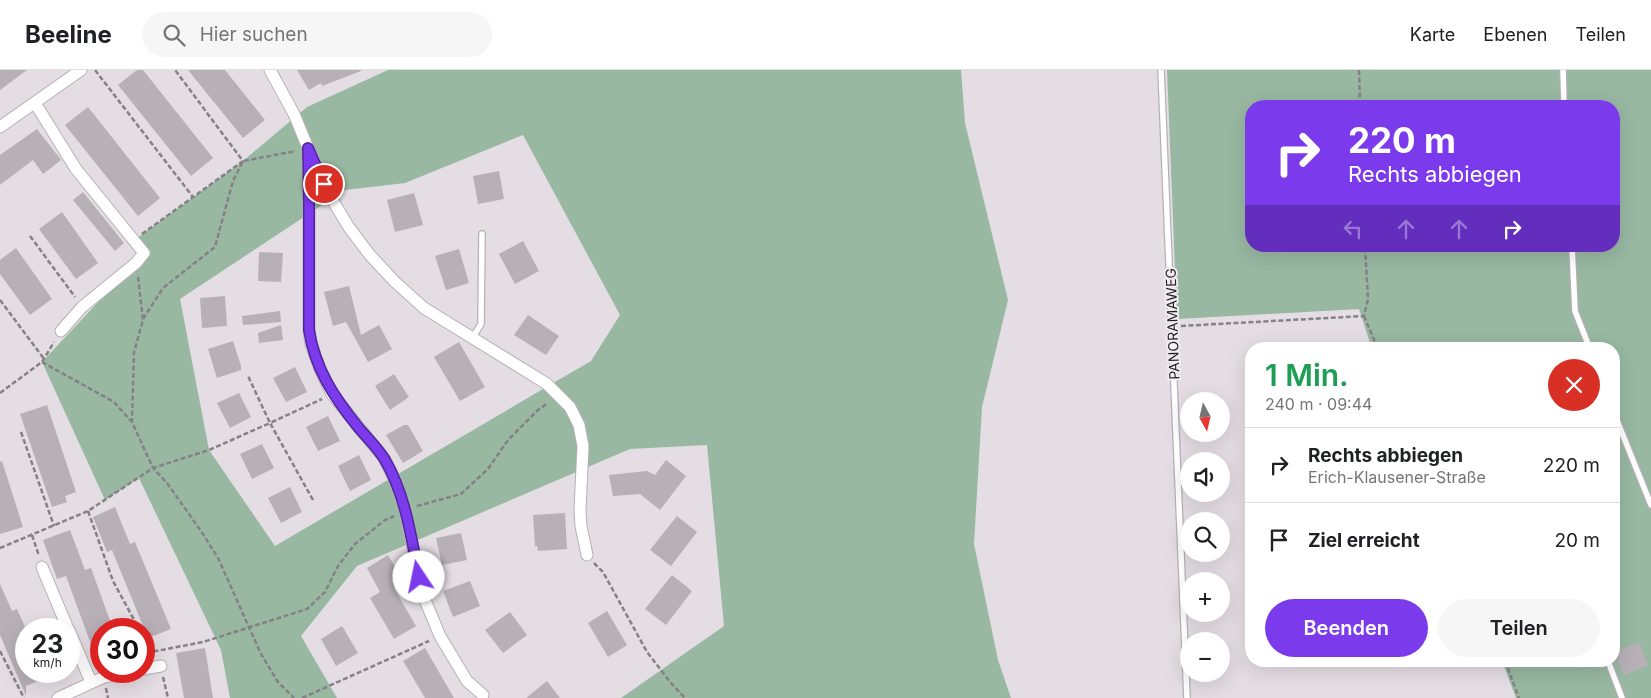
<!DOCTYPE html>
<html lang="de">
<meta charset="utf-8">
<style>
:root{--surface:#fff;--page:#f6f6f6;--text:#202124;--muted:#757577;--line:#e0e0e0;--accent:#7c3aed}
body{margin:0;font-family:Inter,sans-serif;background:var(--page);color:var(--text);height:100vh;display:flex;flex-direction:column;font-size:19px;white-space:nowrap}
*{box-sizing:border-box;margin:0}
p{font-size:16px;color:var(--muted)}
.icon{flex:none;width:28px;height:28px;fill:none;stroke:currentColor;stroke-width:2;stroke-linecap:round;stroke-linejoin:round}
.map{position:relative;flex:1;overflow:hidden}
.sheet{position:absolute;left:1245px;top:272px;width:375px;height:325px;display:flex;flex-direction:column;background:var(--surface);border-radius:20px;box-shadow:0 5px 20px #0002}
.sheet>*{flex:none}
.hud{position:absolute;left:1245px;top:30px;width:375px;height:152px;border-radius:20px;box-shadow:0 5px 20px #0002;background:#7c3aed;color:#fff;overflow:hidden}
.needle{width:32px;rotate:172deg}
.buttons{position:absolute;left:1180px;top:322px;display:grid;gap:10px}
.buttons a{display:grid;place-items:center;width:50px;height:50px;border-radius:50%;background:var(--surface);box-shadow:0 5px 20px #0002;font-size:25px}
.speed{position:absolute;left:15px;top:548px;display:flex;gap:10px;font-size:25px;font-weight:700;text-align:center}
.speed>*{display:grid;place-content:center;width:65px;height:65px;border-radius:50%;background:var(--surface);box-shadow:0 5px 20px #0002;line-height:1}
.speed small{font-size:12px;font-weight:400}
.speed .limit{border:8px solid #d22;background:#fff;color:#111}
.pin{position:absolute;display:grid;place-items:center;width:42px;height:42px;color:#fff;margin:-21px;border:2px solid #fff;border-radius:50%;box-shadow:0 1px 5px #0007}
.me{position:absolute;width:55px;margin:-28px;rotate:349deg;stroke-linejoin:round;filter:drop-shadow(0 0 4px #0008)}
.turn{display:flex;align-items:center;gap:18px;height:105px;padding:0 20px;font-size:22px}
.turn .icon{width:65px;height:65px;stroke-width:2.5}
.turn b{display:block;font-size:35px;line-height:42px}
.lanes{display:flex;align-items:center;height:48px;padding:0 20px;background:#0003;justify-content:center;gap:25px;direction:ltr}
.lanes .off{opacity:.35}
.round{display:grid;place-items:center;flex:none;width:52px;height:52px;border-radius:26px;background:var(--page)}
.summary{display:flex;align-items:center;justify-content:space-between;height:85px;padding:0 20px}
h1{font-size:30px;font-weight:600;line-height:38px;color:#1e9e55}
.action{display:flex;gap:10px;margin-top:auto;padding:10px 20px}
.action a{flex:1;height:58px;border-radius:30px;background:var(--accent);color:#fff;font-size:20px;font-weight:600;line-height:58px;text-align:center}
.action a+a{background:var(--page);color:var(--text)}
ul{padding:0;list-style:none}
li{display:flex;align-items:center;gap:15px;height:75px;padding:0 20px;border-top:1px solid var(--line)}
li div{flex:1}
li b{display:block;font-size:19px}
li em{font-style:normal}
header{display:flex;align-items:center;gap:30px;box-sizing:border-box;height:70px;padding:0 25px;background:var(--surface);border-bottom:1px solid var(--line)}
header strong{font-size:24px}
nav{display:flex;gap:28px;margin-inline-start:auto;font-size:18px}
.search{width:350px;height:45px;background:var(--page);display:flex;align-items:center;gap:12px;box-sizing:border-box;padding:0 18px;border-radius:28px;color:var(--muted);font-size:19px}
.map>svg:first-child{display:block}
.green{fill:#98b8a2;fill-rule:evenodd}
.building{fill:#b7b0b7}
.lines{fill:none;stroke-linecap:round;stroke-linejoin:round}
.service-casing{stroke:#b7b0b6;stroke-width:8}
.minor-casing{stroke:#b7b0b6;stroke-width:13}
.path{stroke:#858185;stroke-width:2.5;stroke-dasharray:5 2.5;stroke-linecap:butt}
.service{stroke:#fff;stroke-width:5.5}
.minor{stroke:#fff;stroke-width:11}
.route-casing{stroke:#51269a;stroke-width:12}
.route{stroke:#7c3aed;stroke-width:9}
.labels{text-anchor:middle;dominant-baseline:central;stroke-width:4;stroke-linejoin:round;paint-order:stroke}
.street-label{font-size:14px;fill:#211f21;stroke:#f2ebf2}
</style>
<header>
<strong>Beeline</strong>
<div class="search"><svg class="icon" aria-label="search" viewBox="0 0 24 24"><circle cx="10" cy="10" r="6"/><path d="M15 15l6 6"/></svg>Hier suchen</div>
<nav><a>Karte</a><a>Ebenen</a><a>Teilen</a></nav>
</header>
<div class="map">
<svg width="1651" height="628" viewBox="0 0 1651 628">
<rect width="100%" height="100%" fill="#e4dde4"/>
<g class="green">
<path d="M388,0H961L965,53L1008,230L982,337L974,474L998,590L1011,628H621L724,556L707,375L630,379L357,496L301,566L337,628H230L221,580L139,408L105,430L42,292L144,183L133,171L243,91L307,37ZM523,65L620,245L591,291L275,476L209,380L180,229L345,120L405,113Z"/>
<path d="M1167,0H1651V628H1516L1502,591H1614V279H1372L1359,239L1177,249ZM1251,36H1614V176H1251Z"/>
</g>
<g class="building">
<path d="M0,0H27L0,20Z"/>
<path d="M137,0H143L213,88L191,106L118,15Z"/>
<path d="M188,0H225L265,50L243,68Z"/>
<path d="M297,0H361V1L322,16L321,13L309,20Z"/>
<path d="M88,37L160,128L138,146L65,55Z"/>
<path d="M37,59L61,90L43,104L33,90L0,115V85Z"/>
<path d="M499,101L504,129L478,134L473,106Z"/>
<path d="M83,122L124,173L115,181L73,130Z"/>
<path d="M414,123L423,155L395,162L387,130Z"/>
<path d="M62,142L98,193L76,209L39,159Z"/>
<path d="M523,171L539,201L515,214L499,184Z"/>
<path d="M16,178L52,229L30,245L0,204V190Z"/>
<path d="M459,179L469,213L446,220L435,186Z"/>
<path d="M259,182L283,183L281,212L258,211Z"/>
<path d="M349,216L361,265L379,255L392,279L368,292L346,252L333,256L324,222Z"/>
<path d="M225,226L227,256L202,258L200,228Z"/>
<path d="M280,241L281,252L243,255L242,246Z"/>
<path d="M528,245L559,266L546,285L514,265Z"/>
<path d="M281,255L283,270L259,273L258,263Z"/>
<path d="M233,271L241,296V300L217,308L208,279Z"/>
<path d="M459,272L485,317L460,331L434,287Z"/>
<path d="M295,297L307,322L286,332L273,308Z"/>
<path d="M394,304L409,327L390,340L375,316Z"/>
<path d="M239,323L251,347L230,358L217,333Z"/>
<path d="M47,335L76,422L65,426L67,432L52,437L20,344Z"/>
<path d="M328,346L340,371L318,381L306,357Z"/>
<path d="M404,355H408L423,381L403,393L386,365Z"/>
<path d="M262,374L274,398L252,409L240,384Z"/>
<path d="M359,385L371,410L350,421L338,396Z"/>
<path d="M666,390L686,406L660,440L640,424L613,426L609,405L647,401L655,405Z"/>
<path d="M2,391L23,457L0,464V392Z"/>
<path d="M290,417L302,442L281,453L268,428Z"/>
<path d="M115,437L130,474L135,472L171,559L148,568L112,480L107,482L93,447Z"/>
<path d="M565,443L567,479L538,481L537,476H535L533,445Z"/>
<path d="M677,446L697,462L671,496L650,480Z"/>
<path d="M70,460L85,500L91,498L113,559H101V574L92,577L66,506L57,509L43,470Z"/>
<path d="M461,463L467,490L442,495L436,468Z"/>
<path d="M388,485L404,512L394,518L416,556L394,569L370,528L380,522L367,498Z"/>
<path d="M672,505L692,521L666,555L645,539Z"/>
<path d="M470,511L480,536L453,547L443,521Z"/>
<path d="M0,514L12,541L17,539L26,559V601H61L26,616V626L0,565Z"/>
<path d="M607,541L627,575L608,587L588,553Z"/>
<path d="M510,542L527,565L503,583L485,560Z"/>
<path d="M342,556L358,583L336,596L321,569Z"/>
<path d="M1639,572L1648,595L1624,605L1614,582Z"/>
<path d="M205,578L213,628H184L176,583Z"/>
<path d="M425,578L454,628H425L403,591Z"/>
<path d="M547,611L560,628H526Z"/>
</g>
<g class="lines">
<g class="service-casing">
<g id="service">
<path d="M1161,0L1187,628"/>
<path d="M1563,0L1564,36"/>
<path d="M1572,176L1575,241L1590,279"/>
<path d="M473,267L481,254L482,164"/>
<path d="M1614,343L1651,435"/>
<path d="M1608,591L1622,628"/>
</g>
</g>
<g class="minor-casing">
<g id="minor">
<path d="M270,0L294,44L308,78L333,131L348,156L369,184L394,211L424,238L547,314L570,337L579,355L583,376L580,440L581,456L587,485"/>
<path d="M35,33L76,99L144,183L136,193L82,237L61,261"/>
<path d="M0,57L81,0"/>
<path d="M308,83L309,136V260L311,274L320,299L332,324L384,388L396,412L405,440L419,507L425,530L440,566L467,611L483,625"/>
<path d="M42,497L68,559"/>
<path d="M69,560L91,612"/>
<path d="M144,599L161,596"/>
<path d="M58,628L104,607L134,601"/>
</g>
</g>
<g class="path">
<path d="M95,0L193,127"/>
<path d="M1359,0L1360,36"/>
<path d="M142,164L243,91L175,0"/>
<path d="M30,166L75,227"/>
<path d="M138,207L143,250L134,282L132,352L153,398L167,413L201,461L218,488L261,584L278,612L294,628"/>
<path d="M0,230L44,289"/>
<path d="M1364,246L1378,279"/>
<path d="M143,249L163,218L215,177L233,111L243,91L296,81"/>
<path d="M1181,256L1364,246L1368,229L1365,176"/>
<path d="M42,292L114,332L131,351"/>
<path d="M0,323L42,292L54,272"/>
<path d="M21,362L54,456"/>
<path d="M313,430L270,353L322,329"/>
<path d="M417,436L461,424L488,399L508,370L538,340L548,333"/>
<path d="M88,441L113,511L139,559"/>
<path d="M32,465L39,486"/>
<path d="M0,478L88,441L153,398L209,380L270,353L248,306"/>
<path d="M594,493L603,502L647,582L671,613L685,628"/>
<path d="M144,568L151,582"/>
<path d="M0,581L24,628"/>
<path d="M154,586L151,582L203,572L307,539L325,522L338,496L355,474L385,450L394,446"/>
<path d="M1505,591L1519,628"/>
<path d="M163,607L168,628"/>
<path d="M106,618L108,628"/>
<path d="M302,628L429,571"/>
</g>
<use href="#service" class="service"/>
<use href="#minor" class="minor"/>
</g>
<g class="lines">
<g class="route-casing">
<path id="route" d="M324,114L308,78L309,136V260C315,299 334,327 358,357C367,368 378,378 385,390C406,426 411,467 419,507"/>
</g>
<use href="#route" class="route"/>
</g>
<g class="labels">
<g class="street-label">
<text transform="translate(1172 254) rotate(-92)">PANORAMAWEG</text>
</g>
</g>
</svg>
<div class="buttons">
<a><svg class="needle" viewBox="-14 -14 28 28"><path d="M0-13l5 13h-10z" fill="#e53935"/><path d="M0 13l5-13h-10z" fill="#757577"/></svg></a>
<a><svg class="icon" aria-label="sound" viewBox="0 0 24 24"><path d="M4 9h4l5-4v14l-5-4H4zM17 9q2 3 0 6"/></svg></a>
<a><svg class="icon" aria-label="search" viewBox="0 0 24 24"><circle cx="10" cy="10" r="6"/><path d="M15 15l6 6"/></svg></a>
<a>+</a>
<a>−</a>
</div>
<div class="speed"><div>23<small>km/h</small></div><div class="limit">30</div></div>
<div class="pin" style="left:324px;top:114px;background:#d93025"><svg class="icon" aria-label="arrive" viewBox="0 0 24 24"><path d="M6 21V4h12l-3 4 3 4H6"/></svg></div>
<svg class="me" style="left:419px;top:507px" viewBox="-20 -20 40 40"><circle r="19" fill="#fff"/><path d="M0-13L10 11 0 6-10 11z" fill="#7c3aed"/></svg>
<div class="hud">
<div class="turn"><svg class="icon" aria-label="right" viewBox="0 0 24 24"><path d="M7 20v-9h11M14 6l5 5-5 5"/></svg><div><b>220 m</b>Rechts abbiegen</div></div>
<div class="lanes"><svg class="icon off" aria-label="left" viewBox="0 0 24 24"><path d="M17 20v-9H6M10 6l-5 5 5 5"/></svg><svg class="icon off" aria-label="ahead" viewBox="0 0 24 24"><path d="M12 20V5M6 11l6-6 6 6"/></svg><svg class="icon off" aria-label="ahead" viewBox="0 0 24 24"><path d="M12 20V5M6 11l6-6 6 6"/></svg><svg class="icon" aria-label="right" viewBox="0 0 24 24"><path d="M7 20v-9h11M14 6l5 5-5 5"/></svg></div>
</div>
<section class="sheet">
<div class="summary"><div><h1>1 Min.</h1><p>240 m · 09:44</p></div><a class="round" style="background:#d93025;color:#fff"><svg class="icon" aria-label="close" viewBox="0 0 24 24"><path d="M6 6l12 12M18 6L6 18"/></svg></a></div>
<ul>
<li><svg class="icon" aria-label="right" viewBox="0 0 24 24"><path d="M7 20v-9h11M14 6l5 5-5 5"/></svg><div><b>Rechts abbiegen</b><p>Erich-Klausener-Straße</p></div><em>220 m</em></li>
<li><svg class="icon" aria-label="arrive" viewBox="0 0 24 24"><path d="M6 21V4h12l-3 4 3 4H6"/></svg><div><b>Ziel erreicht</b></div><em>20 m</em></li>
</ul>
<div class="action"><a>Beenden</a><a>Teilen</a></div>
</section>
</div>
